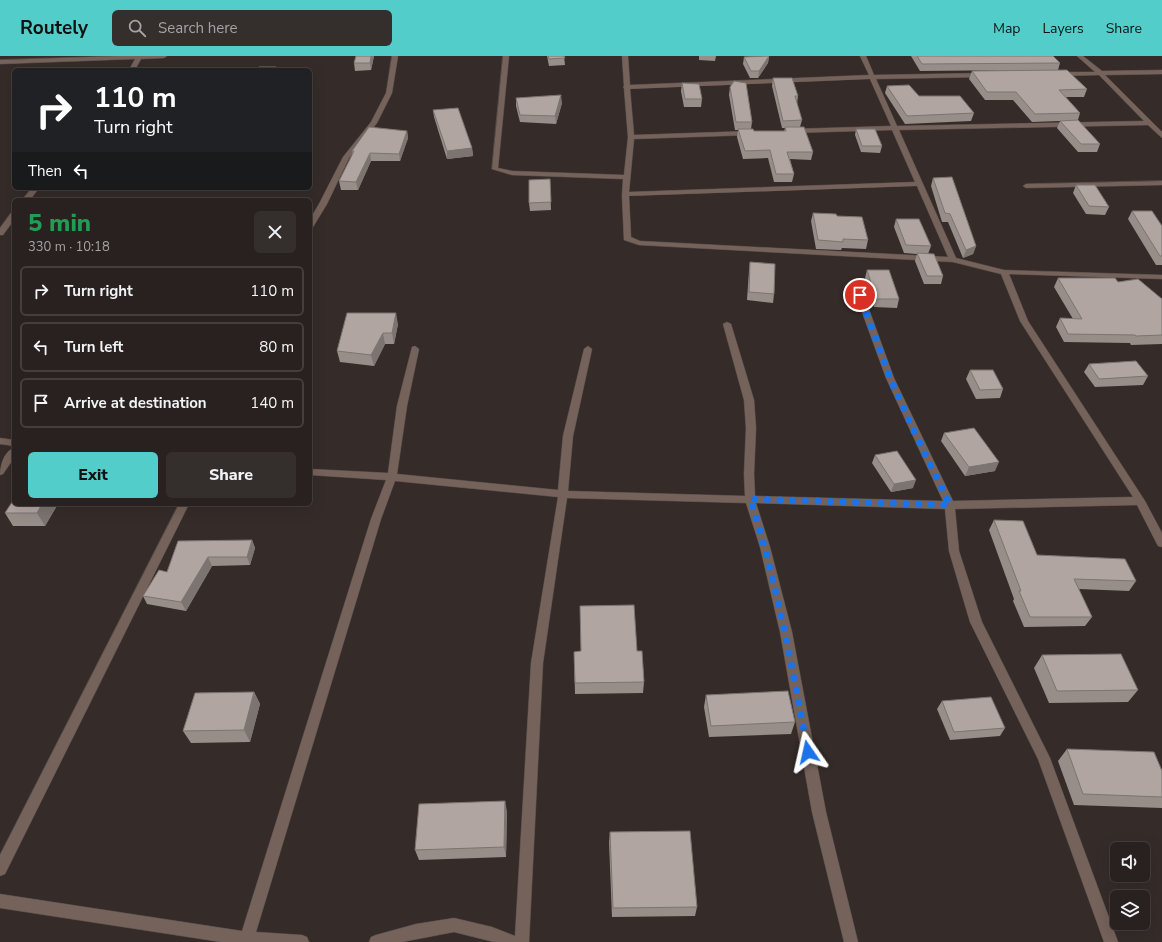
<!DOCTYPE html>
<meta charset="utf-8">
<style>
:root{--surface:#28211f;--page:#342e2c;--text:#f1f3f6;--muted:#a5a3a4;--line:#443e3d;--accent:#53cdca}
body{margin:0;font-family:"Nunito Sans",sans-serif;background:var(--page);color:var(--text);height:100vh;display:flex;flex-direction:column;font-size:15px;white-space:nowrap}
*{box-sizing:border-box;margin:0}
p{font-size:13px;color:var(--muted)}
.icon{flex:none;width:22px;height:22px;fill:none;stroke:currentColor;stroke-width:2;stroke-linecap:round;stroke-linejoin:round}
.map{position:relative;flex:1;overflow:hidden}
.drawer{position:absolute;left:12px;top:142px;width:300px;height:308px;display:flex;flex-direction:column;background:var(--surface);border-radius:6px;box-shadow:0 4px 16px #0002,0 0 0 1px var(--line)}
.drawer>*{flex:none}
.top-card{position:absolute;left:12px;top:12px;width:300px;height:122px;border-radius:6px;box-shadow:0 4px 16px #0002,0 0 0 1px var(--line);background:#202124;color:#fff;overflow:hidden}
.tools{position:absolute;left:1110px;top:786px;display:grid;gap:8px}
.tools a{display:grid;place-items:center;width:40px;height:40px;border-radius:6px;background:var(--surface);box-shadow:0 4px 16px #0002,0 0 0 1px var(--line);font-size:20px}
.pin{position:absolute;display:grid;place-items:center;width:34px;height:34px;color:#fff;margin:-17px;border:2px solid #fff;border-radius:50%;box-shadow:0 1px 4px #0007}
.me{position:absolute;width:44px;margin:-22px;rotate:349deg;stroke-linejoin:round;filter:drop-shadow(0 0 3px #0008)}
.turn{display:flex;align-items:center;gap:14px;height:84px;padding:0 16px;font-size:18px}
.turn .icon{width:52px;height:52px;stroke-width:2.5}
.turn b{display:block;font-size:28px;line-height:34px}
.then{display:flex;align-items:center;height:38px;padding:0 16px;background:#0003;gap:8px;font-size:15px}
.round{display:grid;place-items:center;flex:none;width:42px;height:42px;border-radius:6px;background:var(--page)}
.headline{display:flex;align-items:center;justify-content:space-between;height:68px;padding:0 16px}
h1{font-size:24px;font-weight:800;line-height:30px;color:#1e9e55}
.cta{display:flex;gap:8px;margin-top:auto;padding:8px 16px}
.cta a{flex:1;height:46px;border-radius:6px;background:var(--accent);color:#111;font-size:16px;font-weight:800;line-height:46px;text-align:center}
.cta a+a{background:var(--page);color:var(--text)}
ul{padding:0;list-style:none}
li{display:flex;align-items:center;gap:12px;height:50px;margin:0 8px 6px;padding:0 8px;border:2px solid var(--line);border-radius:6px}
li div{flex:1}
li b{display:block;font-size:15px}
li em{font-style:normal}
header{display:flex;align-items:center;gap:24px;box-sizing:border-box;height:56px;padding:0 20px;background:var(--accent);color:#111}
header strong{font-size:19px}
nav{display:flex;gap:22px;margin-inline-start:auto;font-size:14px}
.search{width:280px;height:36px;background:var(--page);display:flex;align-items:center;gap:10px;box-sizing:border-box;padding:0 14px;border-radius:6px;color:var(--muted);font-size:15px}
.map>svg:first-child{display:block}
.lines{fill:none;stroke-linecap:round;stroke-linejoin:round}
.street-casing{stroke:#534b48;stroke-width:1}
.street{fill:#75625a;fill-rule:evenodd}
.wall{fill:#978e8a}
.shaded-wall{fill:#7b7471}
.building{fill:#b0a5a1;stroke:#7b7471}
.route{stroke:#1a73e8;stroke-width:7;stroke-dasharray:0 12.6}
</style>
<header>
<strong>Routely</strong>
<div class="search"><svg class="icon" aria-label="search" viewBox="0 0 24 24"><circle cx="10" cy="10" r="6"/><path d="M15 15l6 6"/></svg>Search here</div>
<nav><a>Map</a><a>Layers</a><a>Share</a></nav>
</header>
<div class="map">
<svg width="1162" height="886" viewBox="0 0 1162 886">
<rect width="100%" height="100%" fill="#352c29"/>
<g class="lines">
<g class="street-casing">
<g id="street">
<path d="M118,0H167L164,2L141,3L135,14H129L135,3L0,8V4Z"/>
<path d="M392,0H398L392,37L377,67L349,102L327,148L313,171H310V163L319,148L343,101L371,66L386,37Z"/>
<path d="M503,0H509L498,112L512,115L624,119L628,81L624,32L623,31L624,30L622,0H628L630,29L869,19L860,0H866L874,19L984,17L987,19L984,21L876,23L897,70L1144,65L1099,19L1058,20L1055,18L1058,16H1095L1077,0H1083L1102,15L1162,14V18L1105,19L1162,76V82L1148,69L899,74L956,202L1004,214L1162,219V223L1009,218L1028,265L1145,445L1162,477V491L1158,490L1137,449L955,453L959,495L982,566L1050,702L1118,886H1104L1038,703L970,566L949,495L945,453L756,447L770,491L792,576L826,756L858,886H844L812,756L780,576L760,491L746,447L567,442L543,607L529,886H494L454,876L402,886H369L371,881L376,879L416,868L454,862L492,871L515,880L531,607L558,441L395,425L381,463L256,876L302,879L307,881L309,886H221L0,852V838L242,875L371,463L386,424L310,419V413L388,417L397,350L412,291L415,290L419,293L407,350L397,418L558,434L563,380L584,293L588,290L592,293L573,380L568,435L745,440L744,418L746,372L744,344L723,268L727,266L731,268L754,344L756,372L754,418L755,440L943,445L886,322L851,226L855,224L859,226L894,322L953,445L1133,441L1020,265L1001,218L953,206L639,189L624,184L622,139L623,123L512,119L492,113ZM870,23L891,70L793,73L790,75L793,77L892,74L915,126L629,136L634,83L751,79L754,77L751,75L634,79L630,33ZM917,130L948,201L640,185L631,181L629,140Z"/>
<path d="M1162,125V129L1026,132L1023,130L1026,128Z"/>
<path d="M32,132H39L30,144H22Z"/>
<path d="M11,157H14V164L3,179H0V172Z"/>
<path d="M0,382L14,384V390L0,388Z"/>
<path d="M14,392V402L3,418L0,419C0,410 4,395 14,392Z"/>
<path d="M179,448H189L5,818L0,820V799Z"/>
</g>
</g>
<use href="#street" class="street"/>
</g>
<g class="wall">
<path d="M374,0L371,14L355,15L354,7Z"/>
<path d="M547,0H564L565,9L549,10Z"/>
<path d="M699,0H716L715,5L699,4Z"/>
<path d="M769,0L768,7L758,22H750L743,8L744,1Z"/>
<path d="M911,0H1053L1060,7L1058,14L1087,33L1084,41H1066L1080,57L1078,64L1100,88L1097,96H1078L1057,72L1060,65L1032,66L1013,44H985L969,23L972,15L1030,14L920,15Z"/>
<path d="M773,22L798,40L797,48L802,64L800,71L813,96L811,104L790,103L794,118L792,126H774L768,102L743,103L737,81L738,74H735L729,39L730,31L752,66L751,73L754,75H784L785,72H782L772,30Z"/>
<path d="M682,27L702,43L701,51H684L681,35Z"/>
<path d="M887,30L974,57L971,65L905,68L885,37Z"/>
<path d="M516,42L562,47L556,68L520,66L516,50Z"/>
<path d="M433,54L472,92L473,100L447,103L434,61Z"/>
<path d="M856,73L882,90L880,97L861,96L855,79Z"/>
<path d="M407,75L408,82L400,105H371L358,134H341L339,125L353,99L352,95Z"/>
<path d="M933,122L976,190L973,198L963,202L948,166H942L931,130Z"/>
<path d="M550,123L551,154L530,155L529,147Z"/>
<path d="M1076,129L1109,151L1105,159L1086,158L1073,137Z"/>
<path d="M1132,155L1162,170V209H1156L1128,163Z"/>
<path d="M813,157L837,160L868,184L866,193L842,192L841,194L816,193L811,165Z"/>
<path d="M896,163L931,190L928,198L943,220L941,228H924L915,205L917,198L904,197L894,171Z"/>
<path d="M750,206L774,238L773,247L747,244L749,214Z"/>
<path d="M867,214L899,243L897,252L874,251L865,222Z"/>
<path d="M1058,222L1118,226L1162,243V288L1131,289L1130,287L1064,286L1056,271L1060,262L1073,263L1054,231Z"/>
<path d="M398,268L394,288H385L374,310L340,306L337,295Z"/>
<path d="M1089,308L1148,320L1143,329L1095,331L1084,316Z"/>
<path d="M970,314L1003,333L1000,342L976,343L966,323Z"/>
<path d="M944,377L995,415L965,420L941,385Z"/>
<path d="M875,399L913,432L891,436L872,407Z"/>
<path d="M14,448H58L45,470H13L5,457Z"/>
<path d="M994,464L1037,499L1136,525L1129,535L1079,533L1092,561L1085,570L1024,571L1013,545L1014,543L989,474Z"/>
<path d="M252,484L255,492L250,509L212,510L186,555L147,548L143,540L167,516Z"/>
<path d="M580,550L637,595L644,626L643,637L575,638L574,596L581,595Z"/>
<path d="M1042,599L1138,634L1128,646L1049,647L1034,612Z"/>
<path d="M254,636L260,648L250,686L191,687L183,675Z"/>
<path d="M706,639L795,666L791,678L709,681L704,651Z"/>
<path d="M942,645L1005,672L1000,680L950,684L937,653Z"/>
<path d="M1067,693L1162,715V752L1074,749L1058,705Z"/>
<path d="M507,755L506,801L419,804L415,794Z"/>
<path d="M610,776L697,851L695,860L612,861L609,786Z"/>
</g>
<g class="shaded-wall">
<path d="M371,0H374L371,14L370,7Z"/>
<path d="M769,0L768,7L758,22L759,15Z"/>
<path d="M561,39L562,47L556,68L555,60Z"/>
<path d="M310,45L311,51L310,56Z"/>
<path d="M407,75L408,82L400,105L399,98Z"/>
<path d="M472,92L473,100L447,103V95Z"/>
<path d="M370,97L371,105L358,134L356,126Z"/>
<path d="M976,190L973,198L963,202L966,194Z"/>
<path d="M396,257L398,268L394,288L392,277Z"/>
<path d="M383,277L385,288L374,310L371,299Z"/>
<path d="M999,406L995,415L965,420L969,411Z"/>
<path d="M916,424L913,432L891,436L894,428Z"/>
<path d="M42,448H58L45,470L37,457Z"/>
<path d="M252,484L255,492L250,509L247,501Z"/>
<path d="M208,501L212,510L186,555L181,546Z"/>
<path d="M254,636L260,648L250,686L244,674Z"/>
<path d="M505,745L507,755L506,801L504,791Z"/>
</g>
<g class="building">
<path d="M356,0H371L370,7H354Z"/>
<path d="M548,0H564L565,2L549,3Z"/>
<path d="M769,0L759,15H751L744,1Z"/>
<path d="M917,0H1053L1060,7L922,8Z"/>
<path d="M259,11H276L275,14H257Z"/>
<path d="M1067,14L1087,33L1059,34L1080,57L1035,58L1016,36H987L972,15Z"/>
<path d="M773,22H792L798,40H795L802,64L783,65Z"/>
<path d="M734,25L746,27L752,66H736L730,31Z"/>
<path d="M682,27L699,28L702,43H685Z"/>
<path d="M909,29L919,40H960L974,57L907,60L887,30Z"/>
<path d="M561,39L555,60L520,59L516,42Z"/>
<path d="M458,52L472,92L447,95L433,54Z"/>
<path d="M1078,64L1100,88H1081L1060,65Z"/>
<path d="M369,71L407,75L399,98L370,97L356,126L339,125L354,95H352Z"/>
<path d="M785,71H804L813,96H787L794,118H776L770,94L745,95L738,73H753L754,75H786Z"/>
<path d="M856,73H875L882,90H862Z"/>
<path d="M952,121L976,190L966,194L950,158L945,157L933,122Z"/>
<path d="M550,123L551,146L529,147V124Z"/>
<path d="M1076,129H1095L1109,151L1089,150Z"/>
<path d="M1132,155H1152L1162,170V200H1160Z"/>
<path d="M813,157L836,158L837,160L862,161L868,184L843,183V186L818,184Z"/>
<path d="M896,163H919L931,190L906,189Z"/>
<path d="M917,197L934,198L943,220H927Z"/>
<path d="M750,206L775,208L774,238L749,236Z"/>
<path d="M867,214H889L899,243H876Z"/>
<path d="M1058,222H1115L1118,226L1138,223L1162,243V279L1136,280L1135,279L1068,278L1060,262L1082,263Z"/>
<path d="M347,257H396L392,277H383L371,299L337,295Z"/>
<path d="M1136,305L1148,320L1099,323L1089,308Z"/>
<path d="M970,314H993L1003,333L980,334Z"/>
<path d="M974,372L999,406L969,411L944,377Z"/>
<path d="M897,395L916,424L894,428L875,399Z"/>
<path d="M14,443V448H42L37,457H5Z"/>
<path d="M994,464L1023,465L1037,499L1125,503L1136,525L1074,523L1092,561H1030L1019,535H1021Z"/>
<path d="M252,484L247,501H208L181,546L143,540L159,514L167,516L178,485Z"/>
<path d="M634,549L637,595H642L644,626L575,627L574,596L581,595L580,550Z"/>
<path d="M1121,598L1138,634L1057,635L1042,599Z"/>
<path d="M788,635L795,666L711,670L706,639Z"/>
<path d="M254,636L244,674L183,675L195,637Z"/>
<path d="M991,641L1005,672L954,676L942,645Z"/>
<path d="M1067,693L1154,696L1162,715V741L1083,738Z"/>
<path d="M505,745L504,791L415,794L419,748Z"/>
<path d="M690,775L697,851L613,852L610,776Z"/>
</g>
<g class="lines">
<path class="route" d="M808,696C792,611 777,526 750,443L950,449L914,375L890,322L860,239"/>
</g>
</svg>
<div class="tools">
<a><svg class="icon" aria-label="sound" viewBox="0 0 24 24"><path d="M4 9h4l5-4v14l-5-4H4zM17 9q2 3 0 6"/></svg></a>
<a><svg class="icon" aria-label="layers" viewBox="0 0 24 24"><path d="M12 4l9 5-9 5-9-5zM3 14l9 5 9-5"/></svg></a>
</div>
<div class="pin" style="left:860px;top:239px;background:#d93025"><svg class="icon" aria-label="arrive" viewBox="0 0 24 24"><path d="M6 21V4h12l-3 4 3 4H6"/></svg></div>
<svg class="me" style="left:808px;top:696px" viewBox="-20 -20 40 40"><path d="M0-17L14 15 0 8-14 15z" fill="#1a73e8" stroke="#fff" stroke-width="4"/></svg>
<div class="top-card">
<div class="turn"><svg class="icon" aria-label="right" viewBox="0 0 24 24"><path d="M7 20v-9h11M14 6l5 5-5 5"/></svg><div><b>110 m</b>Turn right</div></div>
<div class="then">Then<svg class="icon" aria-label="left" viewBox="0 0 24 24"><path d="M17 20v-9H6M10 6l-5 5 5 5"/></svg></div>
</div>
<section class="drawer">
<div class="headline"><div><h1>5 min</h1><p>330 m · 10:18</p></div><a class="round"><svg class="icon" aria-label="close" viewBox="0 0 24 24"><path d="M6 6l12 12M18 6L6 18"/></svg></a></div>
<ul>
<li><svg class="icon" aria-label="right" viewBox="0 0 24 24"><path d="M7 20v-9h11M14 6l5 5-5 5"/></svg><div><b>Turn right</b></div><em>110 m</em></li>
<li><svg class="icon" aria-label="left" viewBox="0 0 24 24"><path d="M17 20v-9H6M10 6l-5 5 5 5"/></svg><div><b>Turn left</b></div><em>80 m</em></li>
<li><svg class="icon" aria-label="arrive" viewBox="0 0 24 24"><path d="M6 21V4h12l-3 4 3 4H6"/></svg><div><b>Arrive at destination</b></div><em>140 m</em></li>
</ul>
<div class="cta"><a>Exit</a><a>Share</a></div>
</section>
</div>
